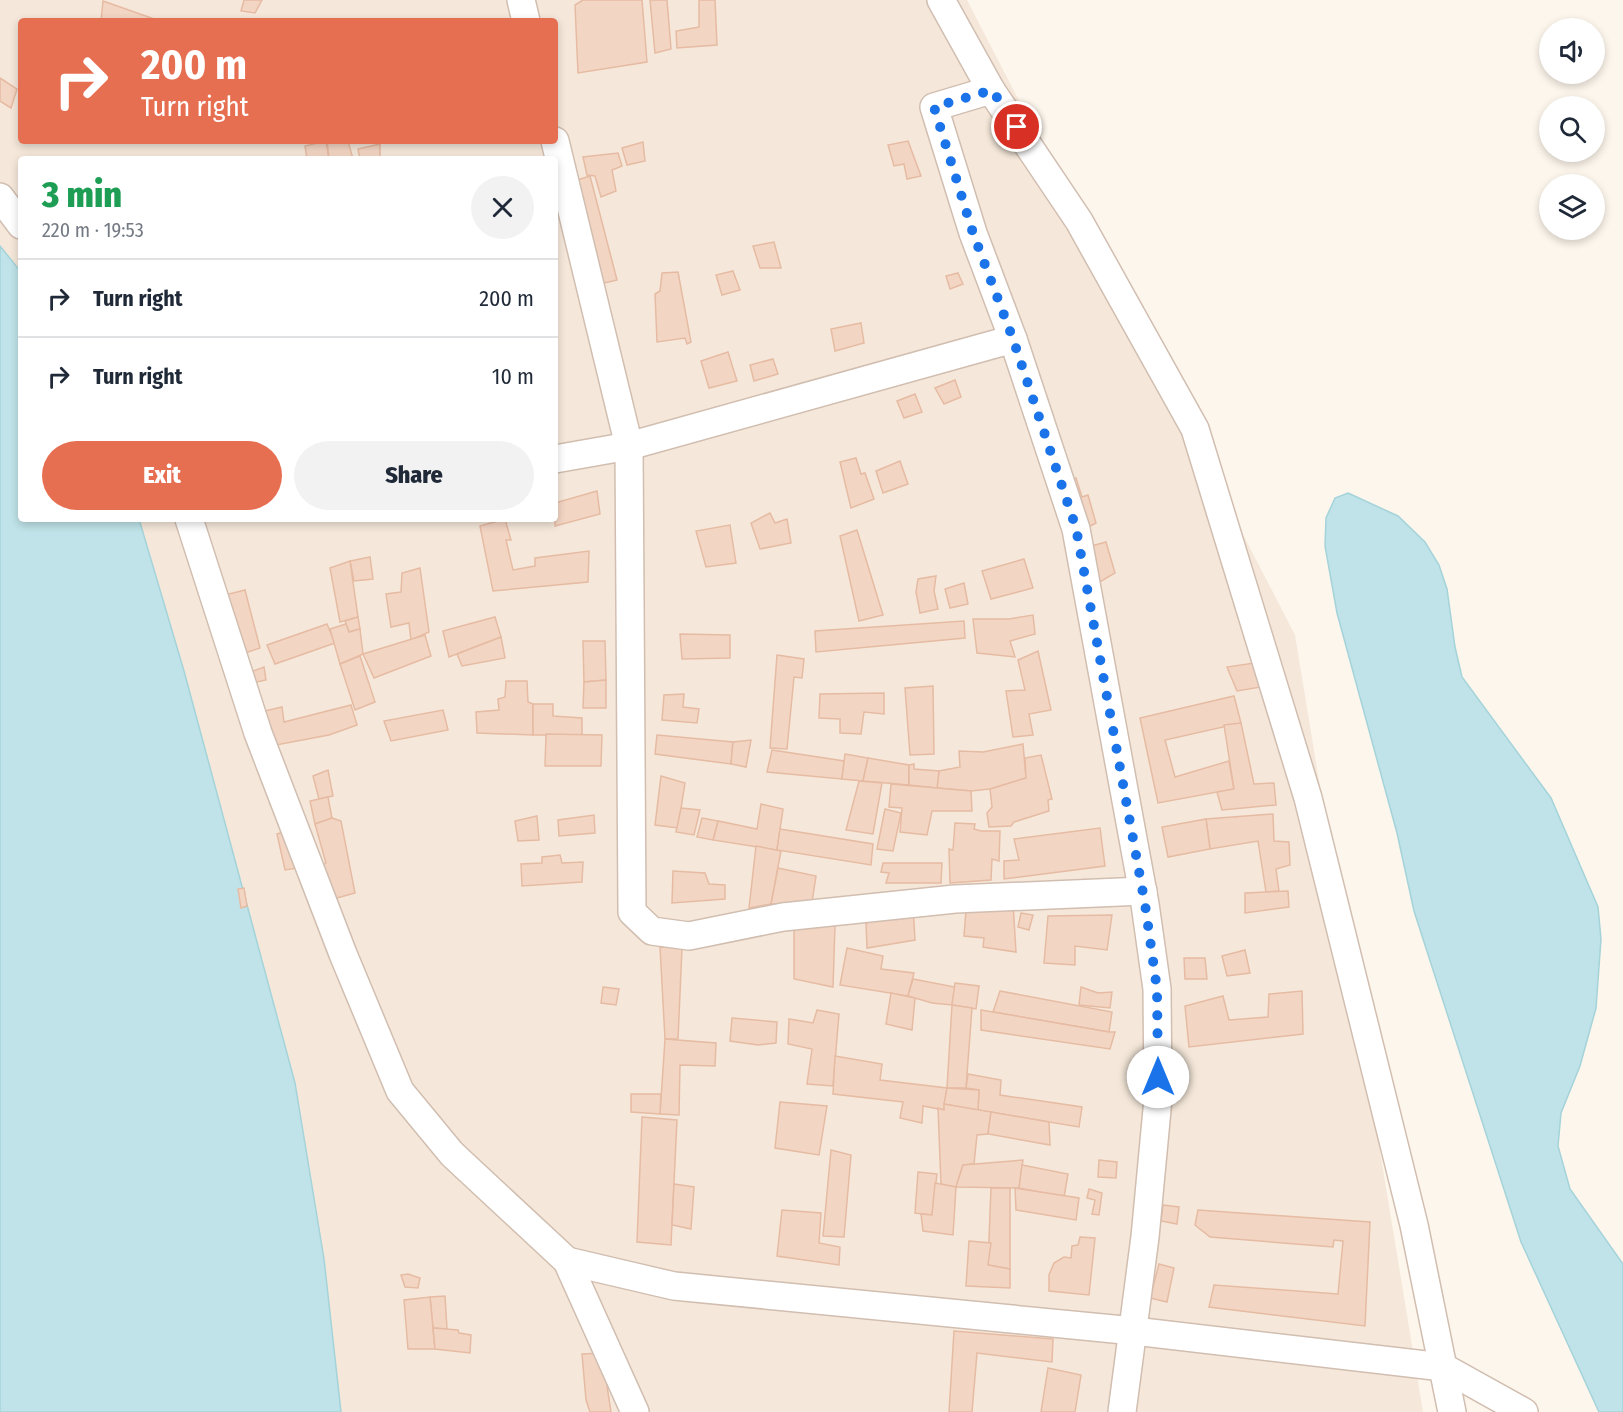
<!DOCTYPE html>
<meta charset="utf-8">
<style>
:root{--surface:#fff;--page:#f2f2f3;--text:#1f2937;--muted:#747a83;--line:#e0e1e3;--accent:#e76f51}
body{margin:0;font-family:"Fira Sans Condensed",sans-serif;background:var(--page);color:var(--text);height:100vh;display:flex;flex-direction:column;font-size:22px;white-space:nowrap}
*{box-sizing:border-box;margin:0}
p{font-size:20px;color:var(--muted)}
.icon{flex:none;width:33px;height:33px;fill:none;stroke:currentColor;stroke-width:2;stroke-linecap:round;stroke-linejoin:round}
.map{position:relative;flex:1;overflow:hidden}
.panel{position:absolute;left:18px;top:156px;width:540px;height:366px;display:flex;flex-direction:column;background:var(--surface);border-radius:6px;box-shadow:0 3px 9px #0003}
.panel>*{flex:none}
.hud{position:absolute;left:18px;top:18px;width:540px;height:126px;border-radius:6px;box-shadow:0 3px 9px #0003;background:#e76f51;color:#fff;overflow:hidden}
.controls{position:absolute;left:1539px;top:18px;display:grid;gap:12px}
.controls a{display:grid;place-items:center;width:66px;height:66px;border-radius:50%;background:var(--surface);box-shadow:0 3px 9px #0003;font-size:30px}
.pin{position:absolute;display:grid;place-items:center;width:51px;height:51px;color:#fff;margin:-26px;border:3px solid #fff;border-radius:50%;box-shadow:0 2px 6px #0007}
.me{position:absolute;width:66px;margin:-33px;rotate:0deg;stroke-linejoin:round;filter:drop-shadow(0 0 4px #0008)}
.turn{display:flex;align-items:center;gap:21px;height:126px;padding:0 24px;font-size:27px}
.turn .icon{width:78px;height:78px;stroke-width:2.5}
.turn b{display:block;font-size:42px;line-height:51px}
.round{display:grid;place-items:center;flex:none;width:63px;height:63px;border-radius:32px;background:var(--page)}
.summary{display:flex;align-items:center;justify-content:space-between;height:102px;padding:0 24px}
h1{font-size:36px;font-weight:800;line-height:45px;color:#1e9e55}
.primary-button{display:flex;gap:12px;margin-top:auto;padding:12px 24px}
.primary-button a{flex:1;height:69px;border-radius:36px;background:var(--accent);color:#fff;font-size:24px;font-weight:800;line-height:69px;text-align:center}
.primary-button a+a{background:var(--page);color:var(--text)}
ul{padding:0;list-style:none}
li{display:flex;align-items:center;gap:18px;height:78px;padding:0 24px;border-top:2px solid var(--line)}
li div{flex:1}
li b{display:block;font-size:22px}
li em{font-style:normal}
.map>svg:first-child{display:block}
.residential{fill:#f5e8da;fill-rule:evenodd}
.water{fill:#bfe3e8;stroke:#a5d3da;stroke-width:1.5}
.building{fill:#f3d5c3;stroke:#e6bba3;stroke-width:1.5}
.lines{fill:none;stroke-linecap:round;stroke-linejoin:round}
.street-casing{stroke:#d1beb0;stroke-width:30}
.street{stroke:#fff;stroke-width:27}
.route{stroke:#1a73e8;stroke-width:10;stroke-dasharray:0 18}
</style>
<div class="map">
<svg width="1623" height="1412" viewBox="0 0 1623 1412">
<rect width="100%" height="100%" fill="#fdf6ec"/>
<path class="residential" d="M0,0H967L1295,635L1423,1412H337L279,1020L115,519H555V159H21V305L0,276ZM21,21H555V141H21Z"/>
<g class="water">
<path d="M0,246L21,272V519H139L184,671L295,1083L324,1259L341,1412H0Z"/>
<path d="M1348,493L1398,516L1425,542L1439,565L1447,589L1455,647L1462,677L1551,798L1598,907L1601,939L1596,1008L1580,1066L1561,1113L1558,1146L1570,1189L1623,1264V1412H1599L1521,1242L1414,911L1397,833L1337,613L1325,546L1326,518L1335,498Z"/>
</g>
<g class="building">
<path d="M244,0H262L255,13L241,11Z"/>
<path d="M583,0H642L647,62L578,73L575,5Z"/>
<path d="M650,0H667L671,49L655,53Z"/>
<path d="M699,0H715L717,45L677,48L676,31L699,27Z"/>
<path d="M103,1L160,21H101Z"/>
<path d="M0,78L17,89L11,108L0,101Z"/>
<path d="M326,141L329,159H307L305,146Z"/>
<path d="M327,141H348L353,159H329Z"/>
<path d="M908,141L921,176L907,179L904,164L894,166L888,145Z"/>
<path d="M643,142L645,161L627,165L622,148Z"/>
<path d="M380,144V159H360L358,149Z"/>
<path d="M618,153L622,166L612,170L616,191L601,197L595,176L587,175L583,157Z"/>
<path d="M590,176L617,280L600,284L571,182Z"/>
<path d="M774,242L781,268H760L753,246Z"/>
<path d="M733,271L740,290L722,295L716,275Z"/>
<path d="M678,272L691,342L687,344L685,338L657,342L655,294L660,291L662,273Z"/>
<path d="M958,273L963,284L950,289L946,276Z"/>
<path d="M861,323L864,343L835,351L831,329Z"/>
<path d="M728,352L737,381L709,388L701,361Z"/>
<path d="M773,359L778,374L754,381L750,365Z"/>
<path d="M955,380L961,397L944,404L935,388Z"/>
<path d="M915,394L922,412L904,418L897,401Z"/>
<path d="M856,458L861,474L865,473L874,499L851,508L840,462Z"/>
<path d="M900,461L908,484L883,493L876,471Z"/>
<path d="M1076,478L1082,497L1088,495L1096,523L1079,532L1066,482Z"/>
<path d="M597,491L600,514L555,526V503Z"/>
<path d="M770,513L775,523L787,519L791,543L760,549L751,523Z"/>
<path d="M505,519L511,540H506L513,570L535,566V558L589,551L588,582L493,591L480,526Z"/>
<path d="M730,525L736,563L706,567L696,531Z"/>
<path d="M857,530L883,615L859,621L840,536Z"/>
<path d="M1106,542L1115,573L1100,582L1088,547Z"/>
<path d="M370,557L373,579L354,581L350,561Z"/>
<path d="M1024,559L1033,588L991,599L982,571Z"/>
<path d="M350,561L358,617L340,622L330,568Z"/>
<path d="M420,568L429,632L411,640L409,623L391,627L386,594L401,592L402,573Z"/>
<path d="M936,576L934,591L938,609L920,613L916,592L918,579Z"/>
<path d="M964,583L968,604L950,608L945,589Z"/>
<path d="M245,590L260,648L245,653L225,595Z"/>
<path d="M1033,615L1035,634L1010,641L1015,657L977,653L973,619H1009Z"/>
<path d="M358,617L360,629L349,632L345,621Z"/>
<path d="M495,617L501,637L449,657L443,631Z"/>
<path d="M964,621L965,638L816,652L815,631Z"/>
<path d="M327,624L335,643L275,664L267,645Z"/>
<path d="M346,624L349,632L360,629L363,654L340,664L330,629Z"/>
<path d="M680,634L730,635V658L682,659Z"/>
<path d="M425,635L431,656L374,678L363,654Z"/>
<path d="M501,637L505,658L462,666L457,654Z"/>
<path d="M583,641H605L606,680L584,682Z"/>
<path d="M1038,651L1051,710L1029,714L1033,735L1013,737L1006,691L1025,690L1018,660Z"/>
<path d="M777,655L804,659L802,678L794,677L787,749L770,748Z"/>
<path d="M360,656L375,702L355,710L340,664Z"/>
<path d="M1254,663L1261,687L1237,691L1227,667Z"/>
<path d="M264,667L266,680L251,683L245,674Z"/>
<path d="M606,680V708H583L584,682Z"/>
<path d="M506,681H527L528,702L533,704V735L477,733L476,712L499,710L498,699L505,697Z"/>
<path d="M933,686L934,754L910,755L905,688Z"/>
<path d="M884,693V714L864,712L861,734L840,733V719L819,718L820,694Z"/>
<path d="M684,694L683,707L699,709L697,723L662,720L664,695Z"/>
<path d="M1234,696L1241,723L1165,740L1175,777L1229,761L1234,789L1158,803L1140,718Z"/>
<path d="M533,704H553V716L582,718V735H533Z"/>
<path d="M351,705L357,725L329,735L271,746L260,712L282,707L284,722Z"/>
<path d="M443,710L448,730L391,741L384,721Z"/>
<path d="M1241,723L1254,784L1274,783L1276,805L1222,810L1217,792L1234,789L1224,725Z"/>
<path d="M546,734L602,735L601,766H545Z"/>
<path d="M657,735L733,742L731,764L655,754Z"/>
<path d="M751,740L746,767L731,764L733,742Z"/>
<path d="M1023,744L1026,778L990,789L971,791L937,788L939,771L960,767L959,751L983,752Z"/>
<path d="M772,750L844,761L842,779L767,772Z"/>
<path d="M845,754L868,758L863,781L842,779Z"/>
<path d="M1041,755L1052,799L1048,800L1049,811L1014,822L1011,826L989,827L987,813L992,807L990,789L1026,778L1025,758Z"/>
<path d="M868,758L909,765V785L863,781Z"/>
<path d="M914,764V769L939,771L937,788L909,785V765Z"/>
<path d="M328,770L333,796L319,799L313,776Z"/>
<path d="M661,776L685,783L678,828L655,825Z"/>
<path d="M859,781L882,783L873,834L846,830Z"/>
<path d="M891,784L971,791L972,811H932L927,835L900,832L902,808L889,807Z"/>
<path d="M328,797L332,818L315,824L310,801Z"/>
<path d="M761,804L783,809L777,850L713,840L718,821L757,829Z"/>
<path d="M681,808L700,810L694,835L676,832Z"/>
<path d="M885,809L901,813L893,851L877,849Z"/>
<path d="M1273,814L1274,841L1289,842L1290,865L1276,869L1279,891L1266,892L1258,841L1210,849L1206,819Z"/>
<path d="M594,815L595,833L559,836L558,820Z"/>
<path d="M537,816L539,840L518,841L515,821Z"/>
<path d="M332,818L341,821L355,893L326,901L317,868L326,863L315,824Z"/>
<path d="M702,818L718,821L713,840L697,837Z"/>
<path d="M1206,819L1210,849L1168,857L1162,827Z"/>
<path d="M955,823L975,824L974,829L981,831H1000L999,861L992,859L991,880L950,883L949,849L953,850Z"/>
<path d="M1100,828L1105,866L1004,879V861L1019,860L1014,839Z"/>
<path d="M292,829L305,867L285,870L277,834Z"/>
<path d="M780,829L873,844L871,865L777,850Z"/>
<path d="M756,846L781,851L771,904L749,908Z"/>
<path d="M560,855L562,863L583,862L582,882L522,886L521,864L542,863V857Z"/>
<path d="M883,863H942L941,883H886L889,873L881,872Z"/>
<path d="M778,868L816,876L812,902L771,904Z"/>
<path d="M673,871L705,873L709,884L725,885V899L672,903Z"/>
<path d="M244,888L247,906L241,908L238,889Z"/>
<path d="M1288,891L1289,907L1245,913V893Z"/>
<path d="M1013,902L1016,952L983,947L984,938L964,936L966,910Z"/>
<path d="M913,906L915,940L867,948L866,923Z"/>
<path d="M1021,913L1033,915L1029,930L1018,927Z"/>
<path d="M1112,915L1107,950L1075,946V965L1044,963L1048,916Z"/>
<path d="M835,925L833,987L794,979V928Z"/>
<path d="M660,947L682,948L678,1039H665Z"/>
<path d="M847,948L883,956L881,969L914,973L908,996L840,985Z"/>
<path d="M1245,950L1250,973L1227,976L1222,956Z"/>
<path d="M1184,958H1205L1207,979H1185Z"/>
<path d="M913,979L955,987L952,1005L932,1003L908,996Z"/>
<path d="M955,983L979,986L976,1009L952,1005Z"/>
<path d="M603,987L619,989L616,1005L601,1003Z"/>
<path d="M1081,987L1098,993L1112,992L1110,1008L1079,1005Z"/>
<path d="M1000,991L1112,1012L1109,1032L993,1012Z"/>
<path d="M1302,991L1303,1034L1189,1047L1185,1006L1223,996L1229,1020L1268,1017L1269,994Z"/>
<path d="M891,993L915,998L912,1030L886,1024Z"/>
<path d="M952,1005L972,1008L966,1088H947Z"/>
<path d="M817,1010L839,1014L833,1086L807,1084L812,1049L788,1044L789,1019L813,1023Z"/>
<path d="M981,1010L1109,1032H1115L1110,1049L981,1030Z"/>
<path d="M732,1018L777,1022L776,1043L758,1045L730,1041Z"/>
<path d="M665,1039L716,1043L715,1066L680,1065L679,1115L660,1114Z"/>
<path d="M835,1056L882,1064L880,1080L947,1088L944,1110L923,1106L922,1123L900,1118L903,1102L833,1094Z"/>
<path d="M968,1074L1001,1080L1000,1095L1082,1107L1079,1127L978,1110L979,1090L966,1088Z"/>
<path d="M947,1088L979,1090L978,1110L944,1104Z"/>
<path d="M631,1094H661L660,1114L631,1112Z"/>
<path d="M780,1102L827,1106L819,1155L775,1148Z"/>
<path d="M944,1104L991,1112L988,1134L977,1135L974,1164L963,1165L956,1187L941,1184L938,1108L944,1110Z"/>
<path d="M991,1112L1049,1122L1050,1145L988,1134Z"/>
<path d="M642,1117L677,1120L671,1245L637,1242Z"/>
<path d="M831,1150L851,1155L844,1237L823,1236Z"/>
<path d="M1023,1160L1019,1188L956,1187L963,1165Z"/>
<path d="M1099,1160L1117,1162L1116,1178L1098,1177Z"/>
<path d="M1022,1165L1068,1174L1064,1197L1019,1188Z"/>
<path d="M918,1172L937,1174L932,1215L915,1213Z"/>
<path d="M935,1183L956,1187L953,1235L923,1231L921,1214L932,1215Z"/>
<path d="M674,1184L694,1187L691,1229L672,1225Z"/>
<path d="M991,1188H1010V1269L988,1265Z"/>
<path d="M1015,1188L1079,1198L1076,1220L1016,1210Z"/>
<path d="M1089,1189L1102,1193L1099,1215L1092,1214L1095,1200L1087,1198Z"/>
<path d="M1163,1205L1179,1207L1177,1224L1161,1221Z"/>
<path d="M782,1210L821,1213L819,1243L840,1247L839,1265L777,1256Z"/>
<path d="M1198,1210L1370,1222L1365,1326L1209,1307L1214,1285L1338,1294L1343,1241L1334,1240L1333,1247L1210,1237L1195,1225Z"/>
<path d="M1080,1237L1095,1238L1089,1295L1049,1291V1275L1054,1263L1064,1257L1071,1258L1072,1246L1078,1245Z"/>
<path d="M969,1241L991,1243L988,1265L1010,1269V1288L966,1286Z"/>
<path d="M1159,1264L1174,1268L1167,1302L1150,1298Z"/>
<path d="M408,1274L420,1278L418,1288L405,1287L401,1275Z"/>
<path d="M445,1296L447,1329L433,1328L430,1297Z"/>
<path d="M430,1297L435,1349H408L404,1300Z"/>
<path d="M433,1328L458,1330L459,1333L471,1335L470,1353L435,1349Z"/>
<path d="M954,1331L1053,1339L1052,1362L977,1353L972,1412H949Z"/>
<path d="M602,1353L611,1412H590L586,1400L582,1354Z"/>
<path d="M1048,1368L1081,1375L1075,1412H1041Z"/>
</g>
<g class="lines">
<g class="street-casing">
<g id="street">
<path d="M521,0L526,21"/>
<path d="M941,0L991,90L1079,221L1195,429L1308,798L1414,1225L1452,1412"/>
<path d="M991,90L934,107L973,233L1013,339L1076,529L1145,904L1157,989L1158,1099L1145,1237L1122,1412"/>
<path d="M555,141L629,446L632,912L652,931L689,936L783,917L955,899L1143,891"/>
<path d="M0,197L21,225"/>
<path d="M555,459L629,446L1013,339"/>
<path d="M189,519L258,733L343,954L400,1091L452,1154L567,1261L635,1412"/>
<path d="M567,1261L674,1286L1134,1331L1443,1367L1524,1412"/>
</g>
</g>
<use href="#street" class="street"/>
</g>
<g class="lines">
<path class="route" d="M1017,127L992,90L934,107L973,233L1013,339L1076,528L1145,904L1157,989L1158,1077"/>
</g>
</svg>
<div class="controls">
<a><svg class="icon" aria-label="sound" viewBox="0 0 24 24"><path d="M4 9h4l5-4v14l-5-4H4zM17 9q2 3 0 6"/></svg></a>
<a><svg class="icon" aria-label="search" viewBox="0 0 24 24"><circle cx="10" cy="10" r="6"/><path d="M15 15l6 6"/></svg></a>
<a><svg class="icon" aria-label="layers" viewBox="0 0 24 24"><path d="M12 4l9 5-9 5-9-5zM3 14l9 5 9-5"/></svg></a>
</div>
<div class="pin" style="left:1017px;top:127px;background:#d93025"><svg class="icon" aria-label="arrive" viewBox="0 0 24 24"><path d="M6 21V4h12l-3 4 3 4H6"/></svg></div>
<svg class="me" style="left:1158px;top:1077px" viewBox="-20 -20 40 40"><circle r="19" fill="#fff"/><path d="M0-13L10 11 0 6-10 11z" fill="#1a73e8"/></svg>
<div class="hud">
<div class="turn"><svg class="icon" aria-label="right" viewBox="0 0 24 24"><path d="M7 20v-9h11M14 6l5 5-5 5"/></svg><div><b>200 m</b>Turn right</div></div>
</div>
<section class="panel">
<div class="summary"><div><h1>3 min</h1><p>220 m · 19:53</p></div><a class="round"><svg class="icon" aria-label="close" viewBox="0 0 24 24"><path d="M6 6l12 12M18 6L6 18"/></svg></a></div>
<ul>
<li><svg class="icon" aria-label="right" viewBox="0 0 24 24"><path d="M7 20v-9h11M14 6l5 5-5 5"/></svg><div><b>Turn right</b></div><em>200 m</em></li>
<li><svg class="icon" aria-label="right" viewBox="0 0 24 24"><path d="M7 20v-9h11M14 6l5 5-5 5"/></svg><div><b>Turn right</b></div><em>10 m</em></li>
</ul>
<div class="primary-button"><a>Exit</a><a>Share</a></div>
</section>
</div>
